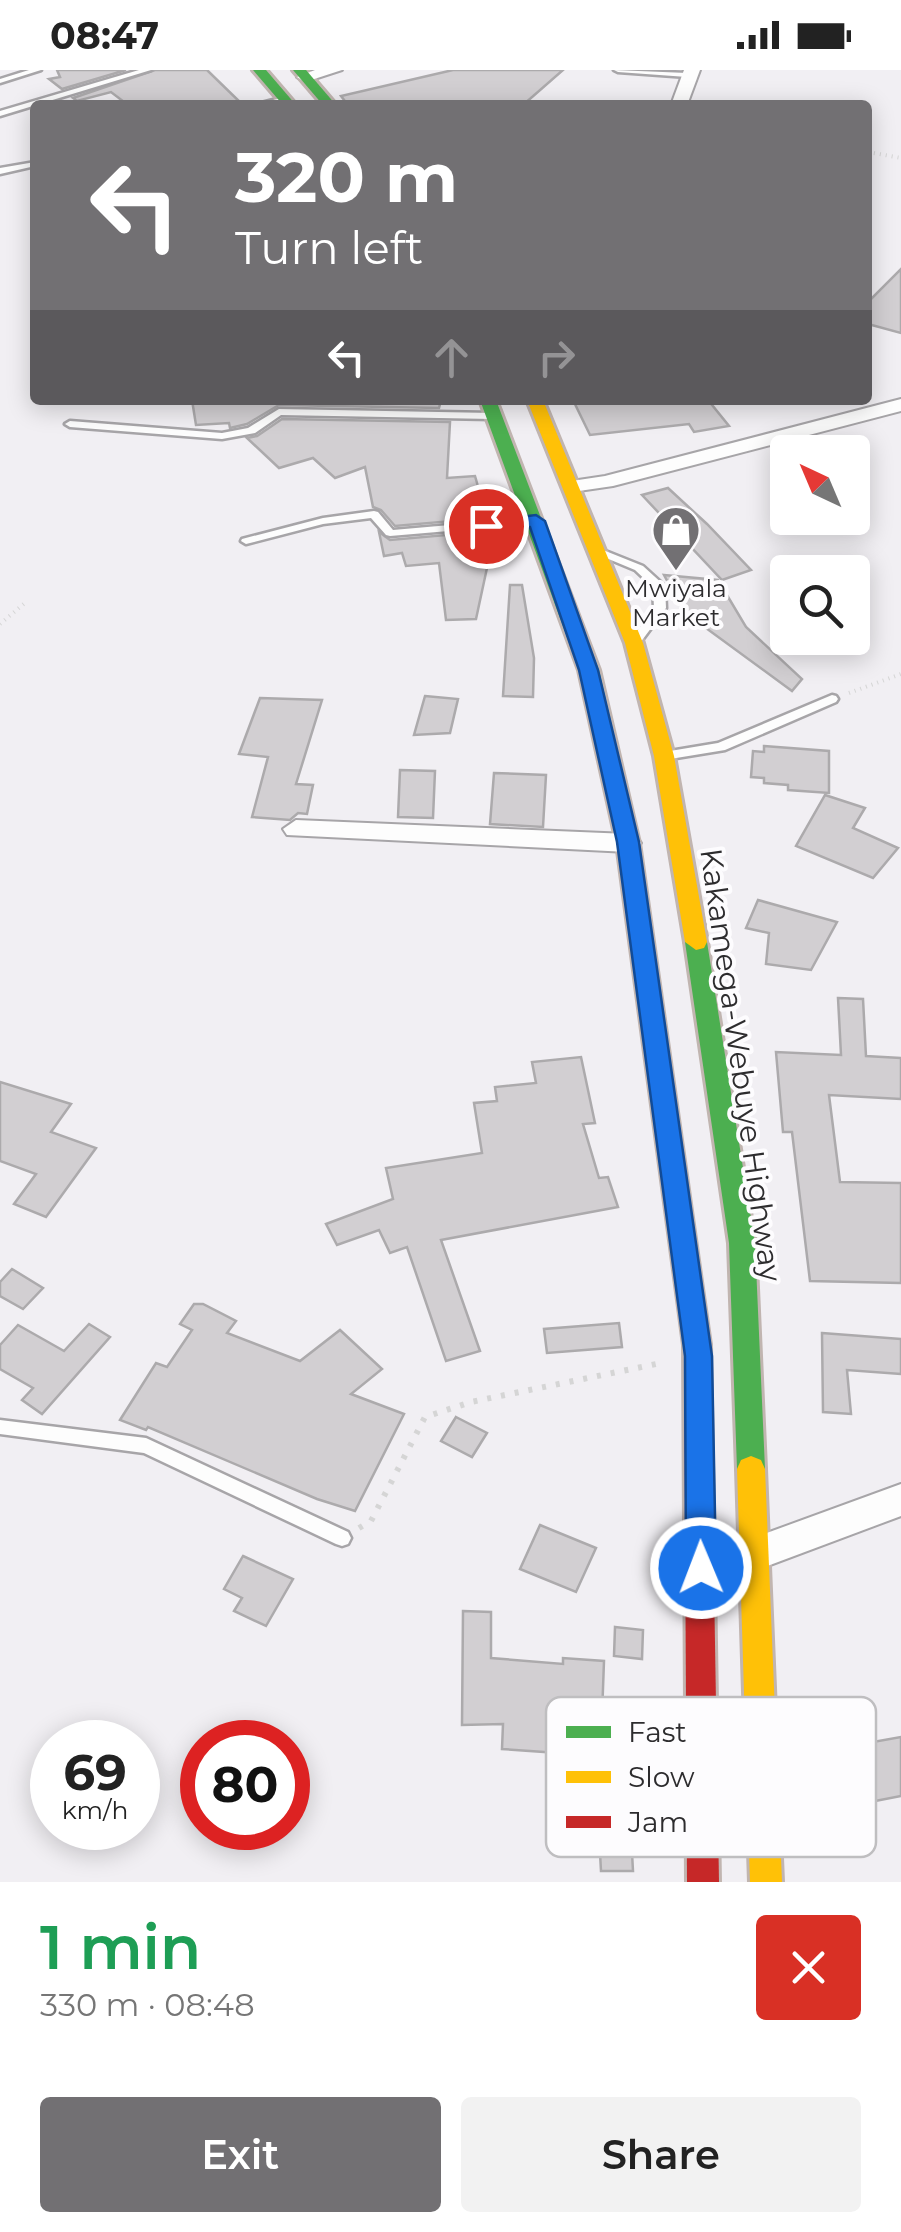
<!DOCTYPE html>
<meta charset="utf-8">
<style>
:root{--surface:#fff;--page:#f2f2f2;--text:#222;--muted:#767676;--accent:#727073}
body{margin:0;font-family:Montserrat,sans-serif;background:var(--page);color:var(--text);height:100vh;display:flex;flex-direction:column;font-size:38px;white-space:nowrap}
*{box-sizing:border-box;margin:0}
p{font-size:32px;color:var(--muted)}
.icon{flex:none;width:55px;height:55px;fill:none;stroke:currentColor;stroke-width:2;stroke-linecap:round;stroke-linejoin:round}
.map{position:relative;height:1812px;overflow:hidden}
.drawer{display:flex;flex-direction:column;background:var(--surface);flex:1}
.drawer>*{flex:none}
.top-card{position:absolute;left:30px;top:30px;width:842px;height:305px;border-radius:10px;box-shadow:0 5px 25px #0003;background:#727073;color:#fff;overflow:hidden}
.needle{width:65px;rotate:316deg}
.controls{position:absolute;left:770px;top:365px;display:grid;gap:20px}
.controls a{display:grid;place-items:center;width:100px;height:100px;border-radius:10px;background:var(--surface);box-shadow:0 5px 25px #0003;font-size:50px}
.speed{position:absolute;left:30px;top:1650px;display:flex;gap:20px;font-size:50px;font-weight:700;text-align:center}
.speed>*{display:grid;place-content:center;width:130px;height:130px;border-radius:50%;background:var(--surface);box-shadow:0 5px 25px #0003;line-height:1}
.speed small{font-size:25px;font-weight:400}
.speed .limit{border:15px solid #d22;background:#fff;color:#111}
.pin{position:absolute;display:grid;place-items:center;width:85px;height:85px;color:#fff;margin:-42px;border:5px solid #fff;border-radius:50%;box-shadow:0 2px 10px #0007}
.me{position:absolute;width:110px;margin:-55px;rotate:359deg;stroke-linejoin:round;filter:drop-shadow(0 0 8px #0008)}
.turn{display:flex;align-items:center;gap:35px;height:210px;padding:0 40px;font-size:45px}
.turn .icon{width:130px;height:130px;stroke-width:2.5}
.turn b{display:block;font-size:70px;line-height:85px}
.lanes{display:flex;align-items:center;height:95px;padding:0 40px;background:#0003;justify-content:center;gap:50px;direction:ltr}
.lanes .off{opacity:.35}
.round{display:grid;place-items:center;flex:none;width:105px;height:105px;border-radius:10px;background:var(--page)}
.headline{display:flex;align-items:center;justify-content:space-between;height:170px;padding:0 40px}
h1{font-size:60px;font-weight:600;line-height:75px;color:#1e9e55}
.action{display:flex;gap:20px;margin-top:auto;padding:20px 40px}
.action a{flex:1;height:115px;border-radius:10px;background:var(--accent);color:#fff;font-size:40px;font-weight:600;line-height:115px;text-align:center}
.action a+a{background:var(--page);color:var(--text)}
.status{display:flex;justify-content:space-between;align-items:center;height:70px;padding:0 50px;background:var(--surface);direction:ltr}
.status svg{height:28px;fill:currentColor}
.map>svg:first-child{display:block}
.building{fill:#d2cfd2;stroke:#acaaac;stroke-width:2.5}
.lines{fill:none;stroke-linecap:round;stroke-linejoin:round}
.lane-casing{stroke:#a7a5a8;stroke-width:5}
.street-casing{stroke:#a7a5a8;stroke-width:4}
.fast-casing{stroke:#c1b5b0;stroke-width:6}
.slow-casing{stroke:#c1b5b0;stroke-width:6}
.jam-casing{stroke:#c1b5b0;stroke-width:6}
.path-far1{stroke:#d5d5d5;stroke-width:4;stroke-dasharray:1 5;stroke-linecap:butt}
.path{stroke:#d5d5d5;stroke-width:6;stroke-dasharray:4 10;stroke-linecap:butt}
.lane{fill:#fdfdfd;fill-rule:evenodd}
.street{fill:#fdfdfd;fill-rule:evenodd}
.fast{fill:#4caf50;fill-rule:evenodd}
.slow{fill:#ffc107;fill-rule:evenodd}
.jam{fill:#c62828;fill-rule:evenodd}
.route{fill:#1a73e8;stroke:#114b97;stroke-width:2.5}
.labels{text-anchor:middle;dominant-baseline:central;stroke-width:8;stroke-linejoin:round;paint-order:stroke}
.far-poi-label{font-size:25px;fill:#2d2c2e;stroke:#fdfcfe}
.street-label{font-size:30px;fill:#2d2c2e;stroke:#fdfcfe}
.key{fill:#fdfcfe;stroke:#bfbec0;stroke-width:2.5}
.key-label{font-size:28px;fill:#2d2c2e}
</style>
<div class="status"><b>08:47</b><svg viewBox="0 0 49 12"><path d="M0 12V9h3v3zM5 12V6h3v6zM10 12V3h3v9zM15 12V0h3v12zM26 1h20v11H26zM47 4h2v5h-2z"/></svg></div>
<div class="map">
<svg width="901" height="1812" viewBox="0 0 901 1812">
<rect width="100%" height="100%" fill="#f1eff3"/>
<g class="building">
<path d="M57,0H126L62,19L49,9L60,7Z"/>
<path d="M155,0H207L243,35H128L111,22L77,31L73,28Z"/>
<path d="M453,0H563L523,35H348L341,26Z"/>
<path d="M901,199V263L868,254V232Z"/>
<path d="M192,330H441L439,338L279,335L247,354L230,358L229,353L196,355Z"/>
<path d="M573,330H708L729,356L694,362L689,354L590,365Z"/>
<path d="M282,349L450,352L447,408L475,406L487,448L395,456L381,440L373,437L365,397L335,408L313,388L279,398L247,368L257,366Z"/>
<path d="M668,418L707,454L751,500L722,510L642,425Z"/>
<path d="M491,461L493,470L476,549L446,550L439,493L406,496L402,483L384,486L379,462L390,470Z"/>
<path d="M664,505L718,510L746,557L802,609L792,621L684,542Z"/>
<path d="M510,515H522L534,588L533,627L503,626Z"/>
<path d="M425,626L458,629L450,663L414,665Z"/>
<path d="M260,628L322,630L296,714L313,715L307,744L298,743L290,750L252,747L268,687L239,684Z"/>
<path d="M764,676L829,681V723L788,720V715L764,713V708L751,707L753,681L764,682Z"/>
<path d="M400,700L435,701L433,748L398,747Z"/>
<path d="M494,703L546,705L543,757L490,754Z"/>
<path d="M825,725L865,738L853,758L898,778L873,808L796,776Z"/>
<path d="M758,830L837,852L811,900L766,894L769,863L746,858Z"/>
<path d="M838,928L863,929L866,986L901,988V1029L829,1025L840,1112L901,1113V1213L810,1211L792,1062H783L776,982L841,985Z"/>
<path d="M581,987L595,1053L583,1054L599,1108L608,1107L618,1137L441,1170L480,1281L446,1291L407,1177L390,1183L379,1160L337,1175L326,1154L393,1129L386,1098L482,1083L474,1033L497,1031L495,1017L536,1013L532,992Z"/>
<path d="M0,1012L71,1034L51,1062L96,1078L46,1147L14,1134L36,1104L0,1091Z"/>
<path d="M12,1199L43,1218L23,1239L0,1226V1212Z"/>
<path d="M194,1234H203L236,1251L227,1263L300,1291L340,1260L382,1299L351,1324L404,1344L355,1441L317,1429L148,1357L146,1360L120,1350L156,1293L167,1297L192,1260L180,1254Z"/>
<path d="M619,1253L622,1277L547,1283L544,1259Z"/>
<path d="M89,1254L110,1267L42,1344L22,1330L33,1318L0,1299V1275L18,1255L64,1281Z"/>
<path d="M822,1263L901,1269V1304L847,1300L851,1344L823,1342Z"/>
<path d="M456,1347L487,1363L472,1387L441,1371Z"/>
<path d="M540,1455L596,1478L576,1522L520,1499Z"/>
<path d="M243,1486L293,1509L266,1556L234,1541L242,1528L224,1519Z"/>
<path d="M463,1541L491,1542V1588L563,1594V1588L604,1591L600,1700L558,1696V1683L502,1679L503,1654L462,1655Z"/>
<path d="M615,1557L643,1560L642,1589L614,1586Z"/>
<path d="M901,1667V1726L834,1739L817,1682Z"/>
<path d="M631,1764L633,1801H601L599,1765Z"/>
</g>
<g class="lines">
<g class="lane-casing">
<g id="lane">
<path d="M29,0H41L0,13V9Z"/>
<path d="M139,0H151L0,46V41Z"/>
<path d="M614,0L687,3L691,5L687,7L618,2Z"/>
<path d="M285,27H288V31L268,35H253Z"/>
<path d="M35,92V96L0,104V98Z"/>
<path d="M279,339L492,343L497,346L492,349L281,345L255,363L222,369L70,357L65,354L70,351L222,363L248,358Z"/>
<path d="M374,441L378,442L393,460L530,448L535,451L530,454L390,466L386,465L371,448L323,454L246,474L241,471L242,469L323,448Z"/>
<path d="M603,480L643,496L665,516L666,538L640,573H632L630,571L654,538L653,517L635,500L599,485L598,483Z"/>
<path d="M832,625L836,626L838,629L836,632L725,680L670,689L664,685L670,681L718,673Z"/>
<path d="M0,1350L146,1368L348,1462L351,1468L348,1474L342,1476L336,1474L144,1383L0,1364Z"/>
</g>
</g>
<g class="street-casing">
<g id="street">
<path d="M315,0H342L305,12L297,7Z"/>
<path d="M684,0H700L687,35H671Z"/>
<path d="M901,329V341L613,416L572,422L562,416L565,412L605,406Z"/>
<path d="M296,750L628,764L637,767L641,773L637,779L628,782L287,765L283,759Z"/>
<path d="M901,1414V1446L754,1501L742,1496L736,1484L742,1472Z"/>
</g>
</g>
<g class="fast-casing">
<g id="fast">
<path d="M253,0H266L296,35H283Z"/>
<path d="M293,0H306L336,35H323Z"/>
<path d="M480,330H496L599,600L639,773L710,1275L706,1283L697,1286L688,1283L684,1275L617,773L579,600Z"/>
<path d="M696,864L707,872L755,1173L765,1399L761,1408L751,1412L741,1408L737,1399L729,1173L685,872Z"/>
</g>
</g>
<g class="slow-casing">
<g id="slow">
<path d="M527,330H543L643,573L674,686L707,872L704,878L696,880L685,872L654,686L625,573Z"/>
<path d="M751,1386L761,1390L765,1399L782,1812H750L737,1399L741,1390Z"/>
</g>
</g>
<g class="jam-casing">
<path id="jam" d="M697,1264L706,1267L710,1275L719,1812H687L684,1275L688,1267Z"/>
</g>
<g class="path-far1">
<path d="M868,82L901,88"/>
<path d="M0,554L26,532"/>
<path d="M849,623L901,604"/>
</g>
<path class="path" d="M359,1458L371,1451L425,1347L471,1332L656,1294"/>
<use href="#lane" class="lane"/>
<use href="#street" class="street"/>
<use href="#fast" class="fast"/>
<use href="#slow" class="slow"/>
<use href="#jam" class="jam"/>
</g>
<path class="route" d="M536,445L545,451L598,600L639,772L712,1286L716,1498L711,1508L701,1512L691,1508L686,1498L685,1286L617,772L579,600L530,457L486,462L478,456L486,451Z"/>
<defs>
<g id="shop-pin" transform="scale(2.5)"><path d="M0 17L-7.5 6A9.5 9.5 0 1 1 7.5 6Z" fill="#727073" stroke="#fdfcfe"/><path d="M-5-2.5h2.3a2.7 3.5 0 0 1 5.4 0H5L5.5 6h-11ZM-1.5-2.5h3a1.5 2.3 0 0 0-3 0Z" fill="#fff"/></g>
</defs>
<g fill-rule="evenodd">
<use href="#shop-pin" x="676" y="460"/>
</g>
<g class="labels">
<g class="far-poi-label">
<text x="676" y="518">Mwiyala<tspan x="676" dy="29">Market</tspan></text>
</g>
<g class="street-label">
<text transform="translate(741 995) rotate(82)">Kakamega-Webuye Highway</text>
</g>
</g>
<rect x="546" y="1627" width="330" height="160" rx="15" class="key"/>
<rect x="566" y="1656" width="45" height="12" fill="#4caf50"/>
<rect x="566" y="1701" width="45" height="12" fill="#ffc107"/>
<rect x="566" y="1746" width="45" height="12" fill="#c62828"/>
<g class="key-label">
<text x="628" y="1672">Fast</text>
<text x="628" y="1717">Slow</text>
<text x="628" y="1762">Jam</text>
</g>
</svg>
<div class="controls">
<a><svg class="needle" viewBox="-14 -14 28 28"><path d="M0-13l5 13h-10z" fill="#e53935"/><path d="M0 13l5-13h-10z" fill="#767676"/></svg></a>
<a><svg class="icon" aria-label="search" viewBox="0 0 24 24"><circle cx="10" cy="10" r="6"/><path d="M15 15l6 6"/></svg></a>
</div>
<div class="speed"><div>69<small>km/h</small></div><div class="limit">80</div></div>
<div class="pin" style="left:486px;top:456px;background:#d93025"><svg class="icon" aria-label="arrive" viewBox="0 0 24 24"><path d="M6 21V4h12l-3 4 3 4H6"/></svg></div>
<svg class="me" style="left:701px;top:1498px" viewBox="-20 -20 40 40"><circle r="17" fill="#1a73e8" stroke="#fff" stroke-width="3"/><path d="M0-11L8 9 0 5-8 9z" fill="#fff"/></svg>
<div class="top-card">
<div class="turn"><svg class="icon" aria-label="left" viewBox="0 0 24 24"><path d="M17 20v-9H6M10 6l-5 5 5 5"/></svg><div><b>320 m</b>Turn left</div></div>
<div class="lanes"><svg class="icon" aria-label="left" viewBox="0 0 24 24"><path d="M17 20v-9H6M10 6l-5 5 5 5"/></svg><svg class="icon off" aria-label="ahead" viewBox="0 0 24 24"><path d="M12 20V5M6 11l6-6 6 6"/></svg><svg class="icon off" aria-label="right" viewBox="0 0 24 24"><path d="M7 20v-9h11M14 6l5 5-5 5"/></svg></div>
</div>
</div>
<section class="drawer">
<div class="headline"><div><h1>1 min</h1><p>330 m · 08:48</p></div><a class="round" style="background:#d93025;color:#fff"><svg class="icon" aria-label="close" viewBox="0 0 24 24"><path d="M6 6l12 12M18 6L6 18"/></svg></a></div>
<div class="action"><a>Exit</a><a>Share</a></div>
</section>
